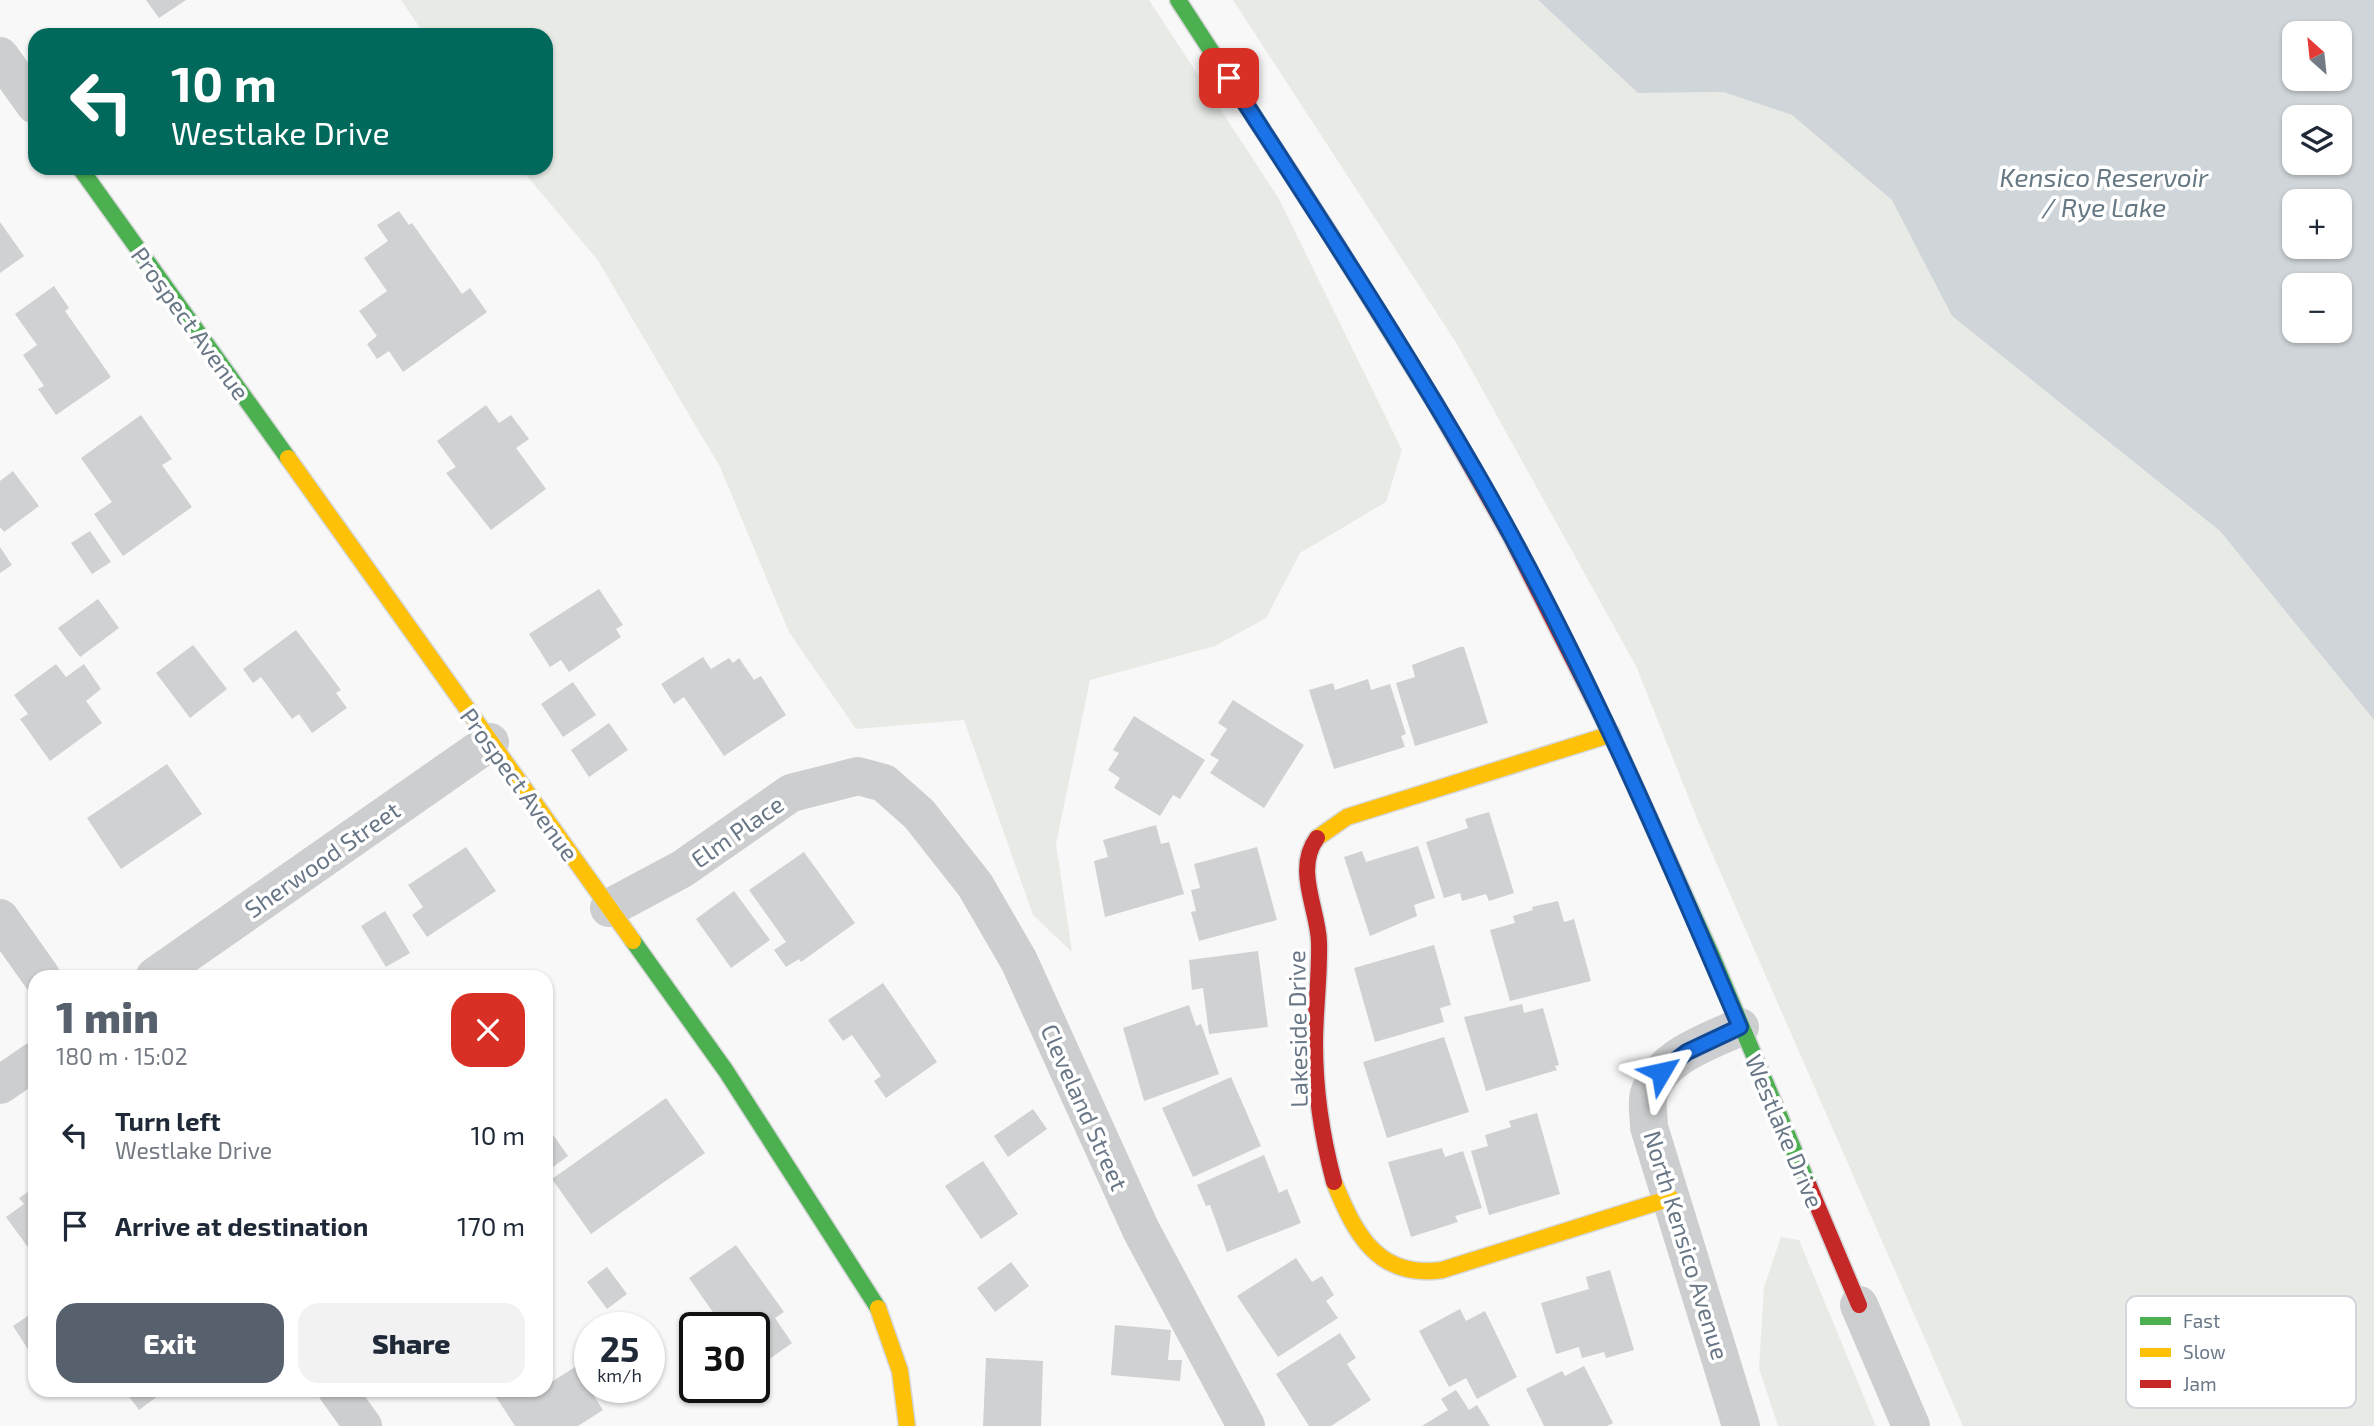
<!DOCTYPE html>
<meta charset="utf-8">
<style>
:root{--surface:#fff;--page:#f2f2f3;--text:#1f2937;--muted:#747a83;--accent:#57606d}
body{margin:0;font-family:"Exo 2",sans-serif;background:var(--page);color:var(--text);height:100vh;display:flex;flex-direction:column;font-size:26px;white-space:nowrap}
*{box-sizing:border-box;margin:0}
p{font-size:23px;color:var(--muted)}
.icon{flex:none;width:38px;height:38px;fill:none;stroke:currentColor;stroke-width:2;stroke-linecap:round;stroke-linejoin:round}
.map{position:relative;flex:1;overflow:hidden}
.panel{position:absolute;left:28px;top:970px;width:525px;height:427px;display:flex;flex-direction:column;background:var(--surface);border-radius:21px;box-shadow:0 2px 5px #0004}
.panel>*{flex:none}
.banner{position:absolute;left:28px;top:28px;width:525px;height:147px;border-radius:21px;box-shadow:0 2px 5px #0004;background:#00695c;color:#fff;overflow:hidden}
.needle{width:46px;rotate:333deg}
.controls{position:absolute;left:2282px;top:21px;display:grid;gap:14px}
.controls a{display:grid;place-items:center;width:70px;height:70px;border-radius:14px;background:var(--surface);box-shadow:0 2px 5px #0004;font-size:35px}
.speed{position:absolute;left:574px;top:1312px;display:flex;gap:14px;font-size:35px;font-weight:700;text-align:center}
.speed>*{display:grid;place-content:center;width:91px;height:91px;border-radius:50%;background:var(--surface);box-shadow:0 2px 5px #0004;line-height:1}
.speed small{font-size:18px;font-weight:400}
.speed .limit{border:4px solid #111;border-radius:10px;background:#fff;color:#111}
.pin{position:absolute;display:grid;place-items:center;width:60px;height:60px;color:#fff;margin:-30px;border-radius:14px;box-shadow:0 4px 10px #0006}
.me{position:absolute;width:77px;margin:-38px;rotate:54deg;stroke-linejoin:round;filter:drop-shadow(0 0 5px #0008)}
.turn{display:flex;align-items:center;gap:24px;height:147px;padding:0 28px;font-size:32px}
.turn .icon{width:91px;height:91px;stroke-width:2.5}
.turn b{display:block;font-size:49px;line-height:60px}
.round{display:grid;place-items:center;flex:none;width:74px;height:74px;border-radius:21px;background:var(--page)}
.summary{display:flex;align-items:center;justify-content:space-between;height:119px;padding:0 28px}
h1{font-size:42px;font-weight:800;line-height:52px;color:var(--accent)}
.button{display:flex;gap:14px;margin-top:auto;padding:14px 28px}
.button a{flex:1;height:80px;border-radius:21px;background:var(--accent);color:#fff;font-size:28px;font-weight:800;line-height:80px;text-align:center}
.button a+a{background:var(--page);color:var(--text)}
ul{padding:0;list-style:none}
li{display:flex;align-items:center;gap:21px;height:91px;padding:0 28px}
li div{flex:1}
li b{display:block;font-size:26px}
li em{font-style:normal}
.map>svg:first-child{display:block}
.green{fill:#e7eae5}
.water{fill:#cfd5d9;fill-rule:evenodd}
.building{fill:#cfd1d2}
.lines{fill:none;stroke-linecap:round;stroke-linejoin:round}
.fast-casing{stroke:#d5d6d7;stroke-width:19}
.slow-casing{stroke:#d5d6d7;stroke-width:19}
.jam-casing{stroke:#d5d6d7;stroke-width:19}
.street{stroke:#cdcecf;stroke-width:38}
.fast{stroke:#4caf50;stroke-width:16}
.slow{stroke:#ffc107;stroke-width:16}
.jam{stroke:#c62828;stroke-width:16}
.route-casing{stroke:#114b97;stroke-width:18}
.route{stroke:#1a73e8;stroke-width:12}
.labels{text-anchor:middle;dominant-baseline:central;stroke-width:7;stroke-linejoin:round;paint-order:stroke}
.street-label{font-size:24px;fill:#697787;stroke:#fff}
.water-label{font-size:26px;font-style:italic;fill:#657883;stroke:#fff}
.key{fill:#fff;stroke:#d2d6db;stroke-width:2}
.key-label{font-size:19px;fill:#697787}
</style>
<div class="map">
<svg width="2374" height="1426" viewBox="0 0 2374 1426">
<rect width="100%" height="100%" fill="#f8f8f8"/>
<g class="green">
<path d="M401,0H1149L1279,199L1402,450L1386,502L1300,553L1266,618L1215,646L1090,680L1056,844L1072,952L1033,915L964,720L856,729L789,632L720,467L597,259L520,168H546V35H425Z"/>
<path d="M1233,0H1538L1638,93L1723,92L1792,115L1893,200L1952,316L2220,531L2374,720V1426H1963L1698,821L1636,666L1457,344Z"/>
<path d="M1781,1237L1799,1240L1876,1426H1778L1759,1368L1764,1287Z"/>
</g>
<path class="water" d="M1538,0H2374V720L2220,531L1952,316L1892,200L1792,115L1723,92L1638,93ZM2294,33H2340V79H2294ZM2294,117H2340V163H2294ZM2294,201H2340V247H2294ZM2294,285H2340V331H2294Z"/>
<g class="building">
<path d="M146,0H186L159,18Z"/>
<path d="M399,211L409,225L412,223L462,294L470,288L487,312L403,372L389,351L377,359L367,344L377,336L359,311L387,291L364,258L388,241L377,225Z"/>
<path d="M0,222L24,256L0,273Z"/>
<path d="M54,286L69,308L65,311L111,377L56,415L38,389L44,386L23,355L37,345L15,314Z"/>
<path d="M486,405L499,423L511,415L529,439L516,448L546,489L491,530L446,473L456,467L437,441Z"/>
<path d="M141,415L172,459L162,465L192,507L123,556L94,514L112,502L81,458Z"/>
<path d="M13,471L39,506L4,532L0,527V481Z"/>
<path d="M90,531L111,562L92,574L71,543Z"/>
<path d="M0,547L12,565L0,573Z"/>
<path d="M599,589L623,625L616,629L621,637L569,672L561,660L550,667L529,634Z"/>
<path d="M98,599L119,628L80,657L58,628Z"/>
<path d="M296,630L341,690L336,693L347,708L312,733L299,714L292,719L261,677L253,683L243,669Z"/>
<path d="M193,645L227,689L190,718L156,673Z"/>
<path d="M1460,647H1464L1488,723L1415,746L1396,683L1415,677L1412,665Z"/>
<path d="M703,657L711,669L729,658L733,663L739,658L754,680L761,676L786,715L724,756L684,697L674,704L661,684Z"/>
<path d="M56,664L66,677L84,664L101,689L86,701L102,723L50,761L20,719L28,714L14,695Z"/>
<path d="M1368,679L1371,690L1390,684L1406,734L1401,736L1405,747L1334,769L1309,690L1333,683L1335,690Z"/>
<path d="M573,682L596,715L563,737L541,704Z"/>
<path d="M1233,700L1304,745L1264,808L1210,773L1219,760L1210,755L1227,729L1218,723Z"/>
<path d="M1134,716L1205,760L1180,799L1173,795L1160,816L1114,788L1120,778L1108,770L1119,753L1113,750Z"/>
<path d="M609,723L628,750L589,777L571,750Z"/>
<path d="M167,764L202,814L121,869L87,818Z"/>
<path d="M1489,812L1514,893L1489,901L1486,894L1462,901L1460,893L1444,898L1426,842L1468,828L1465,819Z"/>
<path d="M1156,825L1161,844L1169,842L1184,894L1105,917L1094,861L1108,857L1103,840Z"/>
<path d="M1418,846L1435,898L1414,905L1417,916L1370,936L1344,857L1362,851L1366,862Z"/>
<path d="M466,847L496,891L427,937L412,915L423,907L408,885Z"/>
<path d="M1257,847L1277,920L1199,941L1191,912L1196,911L1191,890L1200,888L1194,864Z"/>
<path d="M804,852L855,923L801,962L799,959L786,967L774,950L786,942L749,890Z"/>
<path d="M734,891L770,940L731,968L696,919Z"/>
<path d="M1558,901L1564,922L1574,919L1591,981L1510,1001L1490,930L1515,923L1513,916L1533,910L1532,907Z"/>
<path d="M385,911L410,953L386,967L361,926Z"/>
<path d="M1434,945L1451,1005L1440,1008L1444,1022L1375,1042L1354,968Z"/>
<path d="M1258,951L1268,1027L1209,1034L1203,988L1192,990L1189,960Z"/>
<path d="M883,983L937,1062L886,1098L874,1081L881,1076L852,1035L843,1041L828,1020Z"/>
<path d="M1522,1004L1524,1013L1543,1008L1559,1065L1555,1066L1557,1070L1486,1091L1464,1017Z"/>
<path d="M1189,1005L1196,1026L1201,1024L1219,1074L1144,1101L1123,1028Z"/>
<path d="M1444,1037L1469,1112L1387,1138L1363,1062Z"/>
<path d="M1231,1077L1261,1146L1193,1177L1162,1108Z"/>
<path d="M666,1098L705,1153L591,1234L552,1179Z"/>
<path d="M1033,1109L1047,1129L1008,1157L994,1136Z"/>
<path d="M1537,1113L1560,1194L1489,1215L1471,1151L1488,1146L1485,1135L1511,1127L1509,1121Z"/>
<path d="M546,1125L568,1156L546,1172Z"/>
<path d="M1442,1148L1445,1157L1463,1151L1482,1208L1455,1216L1458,1222L1411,1237L1388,1162Z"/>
<path d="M1264,1155L1279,1193L1287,1189L1301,1223L1227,1252L1210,1205L1206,1206L1197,1185Z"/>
<path d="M983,1161L1018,1214L981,1239L945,1186Z"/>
<path d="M35,1187V1257L6,1217L24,1204L19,1198Z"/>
<path d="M736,1245L784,1312L775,1318L792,1343L758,1367L754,1362V1328H702L717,1318L689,1278Z"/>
<path d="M1296,1258L1312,1282L1322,1276L1334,1295L1326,1301L1338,1318L1278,1357L1237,1296Z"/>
<path d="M1011,1262L1029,1286L995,1312L977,1288Z"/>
<path d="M607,1267L627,1294L607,1309L587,1282Z"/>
<path d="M1610,1270L1634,1350L1606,1358L1604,1352L1582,1358L1579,1347L1556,1354L1541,1303L1589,1289L1586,1277Z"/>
<path d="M1460,1309L1466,1321L1485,1311L1517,1377L1477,1399L1466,1378L1449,1387L1419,1331Z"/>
<path d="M35,1311V1360L13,1326Z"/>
<path d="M1115,1325L1171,1330L1168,1360H1182L1180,1381L1111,1375Z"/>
<path d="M1340,1333L1356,1358L1347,1364L1371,1400L1331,1426H1309L1276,1374Z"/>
<path d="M986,1358L1043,1361L1041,1426H983Z"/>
<path d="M1584,1366L1613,1423L1607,1426H1544L1526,1389L1562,1371L1565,1376Z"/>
<path d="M575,1367L603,1410L578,1426H515L496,1397L507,1390H546V1376L550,1383Z"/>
<path d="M127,1390H166L139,1410L125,1391Z"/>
<path d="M1456,1390L1469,1410L1477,1405L1490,1426H1422L1448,1410L1441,1399Z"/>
</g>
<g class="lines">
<g class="fast-casing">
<g id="fast">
<path d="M1178,0L1325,226L1435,403"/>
<path d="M80,168L288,458"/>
<path d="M1613,738L1712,956L1809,1186"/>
<path d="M633,941L726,1071L878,1308"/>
</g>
</g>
<g class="slow-casing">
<g id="slow">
<path d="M288,458L633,941"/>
<path d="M1317,838L1347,817L1612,734"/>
<path d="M1334,1182C1355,1234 1378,1279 1442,1270L1671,1198"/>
<path d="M878,1308L900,1371L907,1426"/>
</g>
</g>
<g class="jam-casing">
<g id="jam">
<path d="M1435,403L1510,535L1613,738"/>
<path d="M1317,838C1294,869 1318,909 1319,942C1320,976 1315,1010 1315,1044C1315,1091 1322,1137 1334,1182"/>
<path d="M1809,1186L1859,1305"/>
</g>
</g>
<g class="street">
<path d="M0,56L35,105"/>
<path d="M609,908L682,869L791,793L858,776L884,783L919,814L975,885L1019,961L1141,1230L1246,1426"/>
<path d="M0,918L41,976"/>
<path d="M155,976L490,742"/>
<path d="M1740,1027C1708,1042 1661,1056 1649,1094C1646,1103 1649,1117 1649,1127L1741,1426"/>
<path d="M0,1085L35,1061"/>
<path d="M1859,1305L1911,1426"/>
<path d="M337,1390L363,1426"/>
</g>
<use href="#fast" class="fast"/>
<use href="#slow" class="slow"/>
<use href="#jam" class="jam"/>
</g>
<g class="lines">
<g class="route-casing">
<path id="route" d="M1229,78C1316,213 1405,348 1485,488C1583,661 1662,844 1740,1027L1687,1052L1661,1072"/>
</g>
<use href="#route" class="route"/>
</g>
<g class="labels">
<g class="street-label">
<text transform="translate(191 323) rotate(54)">Prospect Avenue</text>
<text transform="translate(520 784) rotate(54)">Prospect Avenue</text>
<text transform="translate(737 831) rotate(-35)">Elm Place</text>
<text transform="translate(322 859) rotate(-35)">Sherwood Street</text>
<text transform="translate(1297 1029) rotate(-91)">Lakeside Drive</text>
<text transform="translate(1085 1107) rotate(66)">Cleveland Street</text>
<text transform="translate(1785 1131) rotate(67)">Westlake Drive</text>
<text transform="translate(1687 1245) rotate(73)">North Kensico Avenue</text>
</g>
<g class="water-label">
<text x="2104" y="176">Kensico Reservoir<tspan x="2104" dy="30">/ Rye Lake</tspan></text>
</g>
</g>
<rect x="2126" y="1296" width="230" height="112" rx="10" class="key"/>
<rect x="2140" y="1317" width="31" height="8" fill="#4caf50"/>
<rect x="2140" y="1348" width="31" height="9" fill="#ffc107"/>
<rect x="2140" y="1380" width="31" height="8" fill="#c62828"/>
<g class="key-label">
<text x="2183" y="1328">Fast</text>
<text x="2183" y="1359">Slow</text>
<text x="2183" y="1391">Jam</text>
</g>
</svg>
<div class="controls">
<a><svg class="needle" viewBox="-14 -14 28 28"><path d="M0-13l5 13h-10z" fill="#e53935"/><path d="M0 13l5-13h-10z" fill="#747a83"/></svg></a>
<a><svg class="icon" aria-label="layers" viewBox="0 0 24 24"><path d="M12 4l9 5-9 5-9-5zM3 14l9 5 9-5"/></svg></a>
<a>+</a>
<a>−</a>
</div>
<div class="speed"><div>25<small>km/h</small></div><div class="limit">30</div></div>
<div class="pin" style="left:1229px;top:78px;background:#d93025"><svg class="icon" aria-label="arrive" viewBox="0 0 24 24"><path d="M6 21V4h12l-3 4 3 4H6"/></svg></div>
<svg class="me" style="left:1661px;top:1072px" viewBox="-20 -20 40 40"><path d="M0-17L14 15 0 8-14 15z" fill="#1a73e8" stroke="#fff" stroke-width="4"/></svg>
<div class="banner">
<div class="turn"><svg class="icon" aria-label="left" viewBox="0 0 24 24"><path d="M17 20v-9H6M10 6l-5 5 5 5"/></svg><div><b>10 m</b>Westlake Drive</div></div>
</div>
<section class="panel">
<div class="summary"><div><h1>1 min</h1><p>180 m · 15:02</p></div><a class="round" style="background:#d93025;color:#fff"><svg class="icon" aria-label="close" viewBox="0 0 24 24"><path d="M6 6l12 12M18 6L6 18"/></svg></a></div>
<ul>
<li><svg class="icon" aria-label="left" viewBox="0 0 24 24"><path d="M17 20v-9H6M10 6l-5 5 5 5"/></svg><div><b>Turn left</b><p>Westlake Drive</p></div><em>10 m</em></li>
<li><svg class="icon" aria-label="arrive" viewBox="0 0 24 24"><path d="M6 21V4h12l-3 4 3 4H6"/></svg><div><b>Arrive at destination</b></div><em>170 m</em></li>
</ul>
<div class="button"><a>Exit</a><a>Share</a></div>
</section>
</div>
